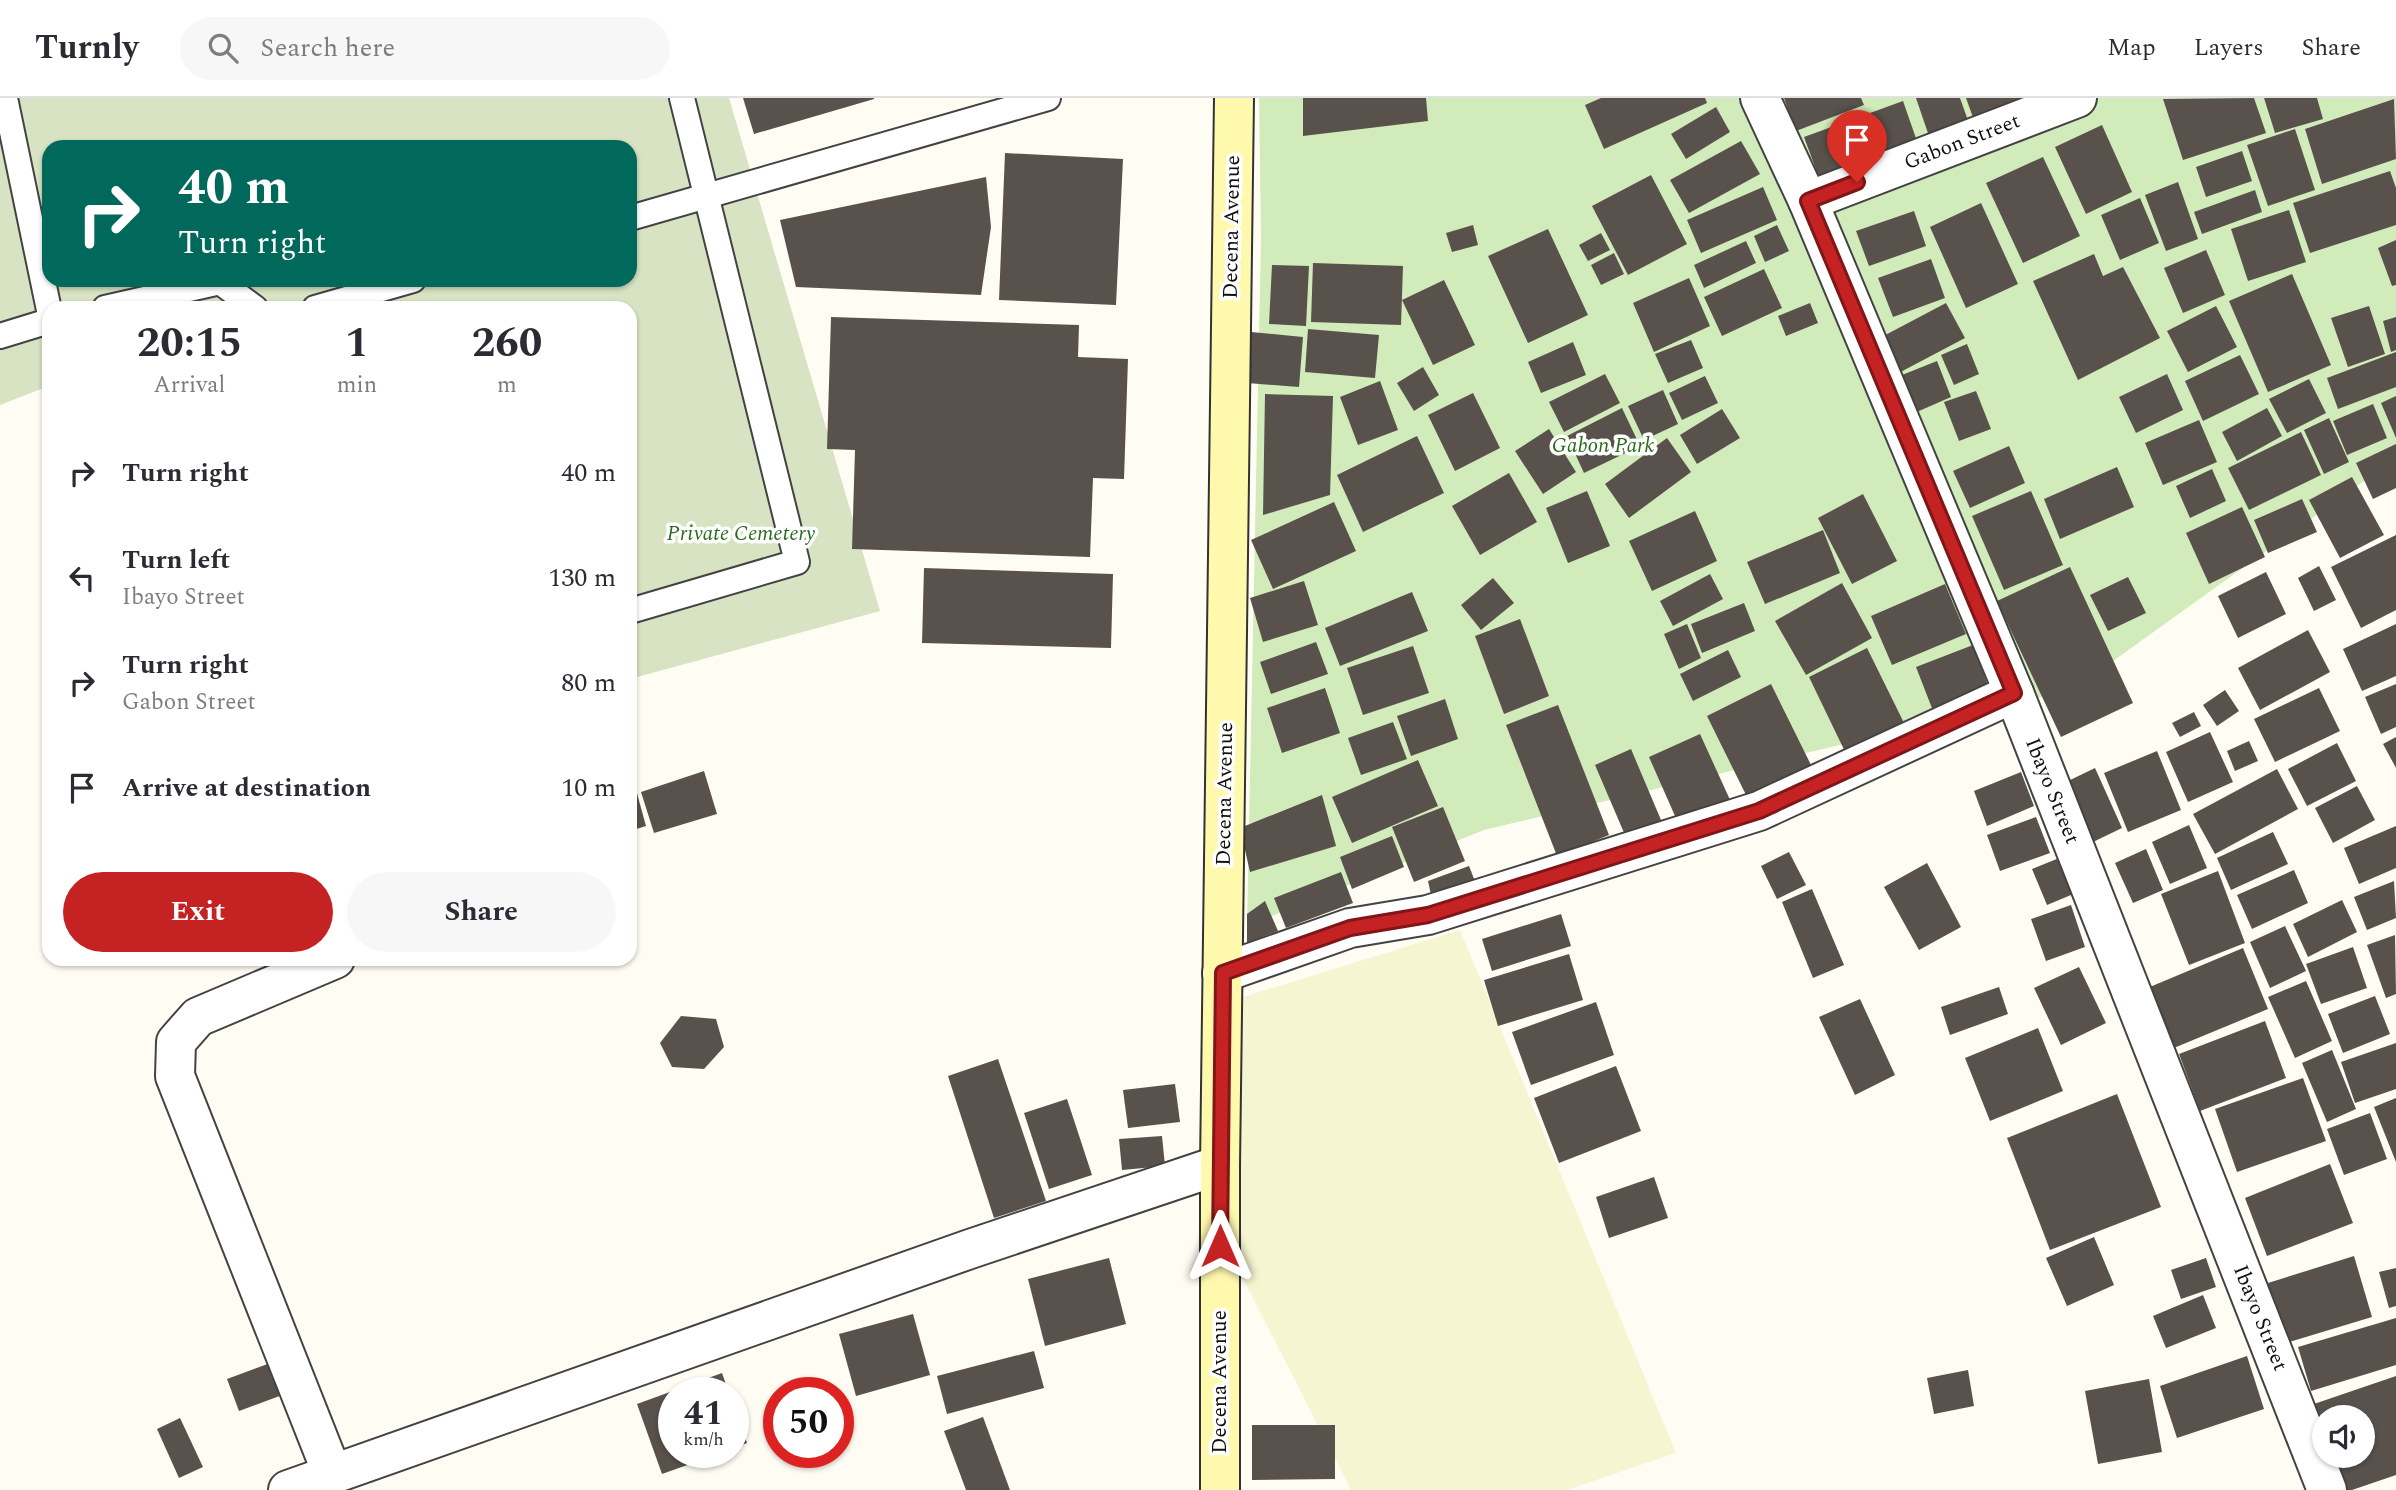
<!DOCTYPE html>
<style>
:root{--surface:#fff;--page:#f7f7f7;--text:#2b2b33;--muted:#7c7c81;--line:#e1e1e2;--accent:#c52223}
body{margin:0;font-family:Spectral,serif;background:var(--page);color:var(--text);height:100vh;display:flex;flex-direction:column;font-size:26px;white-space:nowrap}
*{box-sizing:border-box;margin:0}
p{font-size:23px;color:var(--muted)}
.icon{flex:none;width:38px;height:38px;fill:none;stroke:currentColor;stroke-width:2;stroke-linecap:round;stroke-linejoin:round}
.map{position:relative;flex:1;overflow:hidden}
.side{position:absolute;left:42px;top:203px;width:595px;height:665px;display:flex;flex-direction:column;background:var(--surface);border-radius:21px;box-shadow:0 2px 5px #0004}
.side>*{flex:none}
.top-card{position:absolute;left:42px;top:42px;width:595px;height:147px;border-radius:21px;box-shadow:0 2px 5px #0004;background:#00695c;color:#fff;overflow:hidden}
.tools{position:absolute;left:2312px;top:1307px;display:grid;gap:14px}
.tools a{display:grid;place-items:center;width:63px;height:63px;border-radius:50%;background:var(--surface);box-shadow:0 2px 5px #0004;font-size:35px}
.speed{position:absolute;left:658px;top:1279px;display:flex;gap:14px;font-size:35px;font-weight:700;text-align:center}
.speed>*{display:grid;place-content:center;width:91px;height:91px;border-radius:50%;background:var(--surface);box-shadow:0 2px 5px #0004;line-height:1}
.speed small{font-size:18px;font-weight:400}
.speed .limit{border:10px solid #d22;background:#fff;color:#111}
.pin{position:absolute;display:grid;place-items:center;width:60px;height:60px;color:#fff;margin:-72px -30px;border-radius:50% 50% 50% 0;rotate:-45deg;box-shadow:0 0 7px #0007}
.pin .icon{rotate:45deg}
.me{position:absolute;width:77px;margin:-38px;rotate:0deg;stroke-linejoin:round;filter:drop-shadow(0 0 5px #0008)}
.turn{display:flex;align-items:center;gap:24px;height:147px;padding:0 21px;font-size:32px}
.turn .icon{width:91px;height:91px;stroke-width:2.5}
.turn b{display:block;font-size:49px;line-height:60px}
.eta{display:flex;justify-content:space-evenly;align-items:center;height:119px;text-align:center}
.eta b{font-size:42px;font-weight:700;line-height:49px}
.primary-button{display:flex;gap:14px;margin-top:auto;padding:14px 21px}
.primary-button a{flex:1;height:80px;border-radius:42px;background:var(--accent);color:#fff;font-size:28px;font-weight:700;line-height:80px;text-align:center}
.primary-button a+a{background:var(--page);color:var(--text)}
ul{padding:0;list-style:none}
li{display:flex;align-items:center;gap:21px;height:105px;padding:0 21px}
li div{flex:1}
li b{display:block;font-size:26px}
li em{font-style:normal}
header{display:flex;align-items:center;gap:42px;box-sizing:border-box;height:98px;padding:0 35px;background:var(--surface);border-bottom:2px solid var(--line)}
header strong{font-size:33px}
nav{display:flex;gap:38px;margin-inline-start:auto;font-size:24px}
.search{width:490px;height:63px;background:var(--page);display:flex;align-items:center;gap:18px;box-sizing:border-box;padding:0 24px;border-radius:38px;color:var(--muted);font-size:26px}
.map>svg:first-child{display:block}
.farmland{fill:#f6f5d1}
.green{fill:#d2ebba}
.cemetery{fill:#d7e3c2;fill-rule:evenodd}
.building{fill:#59514c}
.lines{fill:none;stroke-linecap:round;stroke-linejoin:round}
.service-casing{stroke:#434343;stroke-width:28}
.minor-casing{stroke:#434343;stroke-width:42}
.secondary-casing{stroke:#323232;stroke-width:42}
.service{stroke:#fff;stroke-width:24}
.minor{stroke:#fff;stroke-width:38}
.secondary{stroke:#fff9ae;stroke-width:38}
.route-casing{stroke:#801617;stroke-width:18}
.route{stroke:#c52223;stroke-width:12}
.labels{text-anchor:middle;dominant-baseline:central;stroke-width:7;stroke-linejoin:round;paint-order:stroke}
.street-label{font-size:21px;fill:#101010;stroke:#fff}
.park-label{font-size:21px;font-style:italic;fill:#2a6b1d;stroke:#fff}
</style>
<header>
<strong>Turnly</strong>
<div class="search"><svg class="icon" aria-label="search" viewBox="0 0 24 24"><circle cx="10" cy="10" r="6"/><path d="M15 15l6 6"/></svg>Search here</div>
<nav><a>Map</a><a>Layers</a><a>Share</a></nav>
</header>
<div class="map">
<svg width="2396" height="1392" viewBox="0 0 2396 1392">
<rect width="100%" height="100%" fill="#fffdf3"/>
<path class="farmland" d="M1460,832L1676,1355L1567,1392H1351L1239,1173L1240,900Z"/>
<path class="green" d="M1259,0H2396V360L2074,591L1484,732L1247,828L1261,140Z"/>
<path class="cemetery" d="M0,0H729L880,513L630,581V210H49V288L0,307ZM49,49H630V182H49Z"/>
<g class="building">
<path d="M743,0H874V1L754,36Z"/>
<path d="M1303,0H1426L1428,23L1303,38Z"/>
<path d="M1601,0H1705L1707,5L1604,51L1585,7Z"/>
<path d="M1784,0H1861L1864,7L1796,33Z"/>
<path d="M1916,0H1960L1971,31L1931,44Z"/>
<path d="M1966,0H2034L1975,25Z"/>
<path d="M2254,0L2266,35L2183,62L2163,1Z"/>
<path d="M2264,0H2317L2323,21L2275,35Z"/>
<path d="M2394,1L2396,61L2322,86L2305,31Z"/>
<path d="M1903,3L1919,49L1821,85L1804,39Z"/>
<path d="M1716,9L1730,34L1686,61L1671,36Z"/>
<path d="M2102,27L2132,94L2086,116L2055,49Z"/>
<path d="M2295,31L2315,92L2268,108L2247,47Z"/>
<path d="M1741,43L1760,76L1689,115L1670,82Z"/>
<path d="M2242,53L2252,83L2206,99L2196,69Z"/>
<path d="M1005,55L1123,61L1116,207L999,202Z"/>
<path d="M2043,59L2080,138L2023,165L1986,85Z"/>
<path d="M2390,73L2396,90V127L2310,155L2293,105Z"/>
<path d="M1651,77L1687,146L1628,177L1592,108Z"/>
<path d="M986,79L991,129L981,197L796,189L780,122Z"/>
<path d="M2178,84L2198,141L2166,153L2145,97Z"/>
<path d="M1763,89L1777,122L1701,155L1687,122Z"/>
<path d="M2255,92L2262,114L2202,136L2194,114Z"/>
<path d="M2140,100L2159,145L2120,162L2101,117Z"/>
<path d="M1981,105L2018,186L1966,210L1930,129Z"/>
<path d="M2289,112L2306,164L2248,183L2231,131Z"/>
<path d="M1914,113L1926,148L1869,168L1856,133Z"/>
<path d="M1473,127L1478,147L1452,154L1446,135Z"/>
<path d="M1777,127L1789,153L1765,164L1754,138Z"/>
<path d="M1548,131L1588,217L1528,245L1488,158Z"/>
<path d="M1601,135L1610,152L1588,163L1579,147Z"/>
<path d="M2396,142V187L2392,188L2378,150Z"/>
<path d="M1746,143L1756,165L1704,190L1694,167Z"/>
<path d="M2206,152L2225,197L2183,215L2164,170Z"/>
<path d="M1614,155L1624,176L1601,187L1591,167Z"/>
<path d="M2094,156L2103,178L2123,169L2160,240L2078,282L2033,183Z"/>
<path d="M1931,161L1945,200L1893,219L1878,180Z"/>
<path d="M1313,165L1403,168L1401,227L1311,224Z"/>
<path d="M1272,167L1309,168L1306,228L1269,226Z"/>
<path d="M1764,171L1782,210L1722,238L1704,199Z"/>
<path d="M2292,176L2331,267L2268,294L2229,203Z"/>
<path d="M1689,180L1710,228L1654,254L1633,205Z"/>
<path d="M1444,182L1475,247L1433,267L1402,202Z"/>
<path d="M1810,205L1818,225L1786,238L1778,218Z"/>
<path d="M1946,205L1965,240L1893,278L1874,243Z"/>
<path d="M2216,208L2237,249L2188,274L2167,233Z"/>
<path d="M2369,208L2385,256L2348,269L2331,220Z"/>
<path d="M831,219L1079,227L1078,259L1128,261L1124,381L1093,380L1090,459L852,451L855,352L827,351Z"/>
<path d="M2396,219V252L2391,254L2383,223Z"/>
<path d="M1308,231L1379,237L1375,280L1305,274Z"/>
<path d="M1251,234L1303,239L1299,289L1247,285Z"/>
<path d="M1691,242L1703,270L1668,285L1655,256Z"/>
<path d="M1573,244L1586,277L1541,295L1528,264Z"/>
<path d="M1967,246L1979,276L1954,287L1941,257Z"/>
<path d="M2396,254V289L2338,311L2327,280Z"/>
<path d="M2240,257L2259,296L2203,323L2185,283Z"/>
<path d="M1937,263L1951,299L1903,320L1887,283Z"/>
<path d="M1423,269L1439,297L1414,313L1397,285Z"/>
<path d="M1605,276L1620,305L1564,334L1549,304Z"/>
<path d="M2167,276L2183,312L2136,335L2119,299Z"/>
<path d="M1705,278L1718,305L1682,322L1669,295Z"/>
<path d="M2309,281L2326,315L2287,335L2269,301Z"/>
<path d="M1380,283L1398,332L1358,347L1340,299Z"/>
<path d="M1663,292L1678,326L1644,342L1628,308Z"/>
<path d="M1976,293L1991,331L1959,343L1944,304Z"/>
<path d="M1473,295L1500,350L1455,373L1428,317Z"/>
<path d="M1265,296L1333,298L1330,397L1263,417Z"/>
<path d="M2396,298V340L2381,305Z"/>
<path d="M2373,306L2387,340L2347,357L2333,323Z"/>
<path d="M1622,310L1640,348L1584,375L1567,338Z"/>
<path d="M2267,310L2282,338L2237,363L2222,334Z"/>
<path d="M1722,311L1740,340L1697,366L1680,337Z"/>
<path d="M2329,320L2349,364L2324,376L2304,332Z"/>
<path d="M2199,322L2217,364L2163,387L2145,345Z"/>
<path d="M1549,331L1576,374L1543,396L1515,353Z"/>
<path d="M2301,334L2321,377L2249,412L2228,370Z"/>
<path d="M1417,338L1444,395L1363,434L1337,377Z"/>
<path d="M1667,340L1691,374L1629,420L1605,386Z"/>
<path d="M2396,346V390L2373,401L2356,365Z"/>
<path d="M2009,348L2025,385L1970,410L1953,373Z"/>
<path d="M2117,369L2134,409L2060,441L2044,401Z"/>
<path d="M2212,371L2226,403L2190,420L2176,388Z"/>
<path d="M1509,375L1537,424L1480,457L1452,408Z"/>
<path d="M2352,379L2384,437L2340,460L2309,402Z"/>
<path d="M1587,393L1610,448L1568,465L1546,410Z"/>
<path d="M2031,393L2063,467L2004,492L1972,418Z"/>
<path d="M1863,396L1897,463L1852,486L1818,420Z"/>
<path d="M2302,401L2317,434L2268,455L2254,422Z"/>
<path d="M1334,404L1356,453L1273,491L1251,442Z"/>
<path d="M2242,409L2265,459L2209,486L2186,435Z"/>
<path d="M1695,413L1717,463L1652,493L1629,443Z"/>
<path d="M1823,432L1840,475L1765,506L1747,464Z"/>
<path d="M2396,437V512L2361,530L2331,469Z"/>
<path d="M2319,468L2336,502L2314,513L2298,480Z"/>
<path d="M2070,469L2133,605L2061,639L1997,503Z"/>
<path d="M924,470L1113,476L1111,550L922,545Z"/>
<path d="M2266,474L2286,516L2238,540L2218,498Z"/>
<path d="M1710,476L1723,501L1673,528L1660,503Z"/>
<path d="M2128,479L2146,515L2108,533L2090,497Z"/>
<path d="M1493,480L1514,505L1481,532L1461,507Z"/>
<path d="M1304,483L1318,527L1263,544L1250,500Z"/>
<path d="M1842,485L1872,540L1806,577L1775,523Z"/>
<path d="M1945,486L1966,536L1892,567L1871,518Z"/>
<path d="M1412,494L1428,533L1340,568L1325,530Z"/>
<path d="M1744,505L1755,533L1702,555L1691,526Z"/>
<path d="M1520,521L1549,598L1504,616L1475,538Z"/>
<path d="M1687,526L1701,560L1679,571L1664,536Z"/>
<path d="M2396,526V578L2362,593L2343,551Z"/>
<path d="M2308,532L2330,574L2260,612L2238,570Z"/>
<path d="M1316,544L1328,576L1271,596L1260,564Z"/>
<path d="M1973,547L1991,596L1935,618L1916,569Z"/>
<path d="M1413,548L1429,595L1363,617L1347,570Z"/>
<path d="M1867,550L1909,635L1850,664L1809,579Z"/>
<path d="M1728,552L1741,579L1693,603L1680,576Z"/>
<path d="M1771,586L1813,671L1749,703L1707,618Z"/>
<path d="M2396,586V629L2381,636L2365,599Z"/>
<path d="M1325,590L1340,635L1282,655L1267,610Z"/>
<path d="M2319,590L2340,633L2275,664L2254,621Z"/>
<path d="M2225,592L2239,613L2217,628L2203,607Z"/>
<path d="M1445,601L1458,641L1411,658L1397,618Z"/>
<path d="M1558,607L1609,737L1557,758L1506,627Z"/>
<path d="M2194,614L2201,628L2180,639L2172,625Z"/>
<path d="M1393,624L1407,661L1361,677L1348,640Z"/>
<path d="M2210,634L2233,684L2188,704L2166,654Z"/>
<path d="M1700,636L1731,704L1679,727L1649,659Z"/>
<path d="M2396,639V670L2383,646Z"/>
<path d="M2249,643L2258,663L2235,673L2227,653Z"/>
<path d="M2337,645L2356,683L2307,708L2288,671Z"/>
<path d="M1631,651L1661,722L1625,737L1595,667Z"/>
<path d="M2157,653L2181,712L2128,734L2104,675Z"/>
<path d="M1418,662L1438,708L1352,745L1332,699Z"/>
<path d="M630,670L646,728L630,733Z"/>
<path d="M2095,670L2122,730L2093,744L2066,684Z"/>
<path d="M2277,671L2298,711L2215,756L2193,716Z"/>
<path d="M704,673L717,716L654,735L641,694Z"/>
<path d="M2021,674L2034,708L1987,728L1974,693Z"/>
<path d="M2357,688L2375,722L2333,745L2315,710Z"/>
<path d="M1322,697L1336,748L1250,774L1240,730Z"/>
<path d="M1443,709L1465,763L1414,784L1392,729Z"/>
<path d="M2036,719L2050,755L2000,773L1987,737Z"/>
<path d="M2189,727L2207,770L2170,786L2152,744Z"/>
<path d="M2396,728V770L2359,786L2344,750Z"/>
<path d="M2273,734L2288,766L2231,792L2217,760Z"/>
<path d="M1392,738L1404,769L1352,791L1340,759Z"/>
<path d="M2146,751L2163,792L2133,805L2115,765Z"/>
<path d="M1789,754L1806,787L1777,801L1761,768Z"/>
<path d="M2069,756L2083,792L2047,807L2032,771Z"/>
<path d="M1927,765L1961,829L1919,852L1884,789Z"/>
<path d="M1469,768L1478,791L1433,806L1428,783Z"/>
<path d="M2294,772L2308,805L2252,831L2237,797Z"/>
<path d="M2218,773L2245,845L2189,867L2161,796Z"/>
<path d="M1341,774L1353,805L1286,830L1274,800Z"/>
<path d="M2394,783L2396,820L2367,832L2354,799Z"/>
<path d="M1812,791L1844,867L1813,880L1782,804Z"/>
<path d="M2342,802L2357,834L2308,859L2293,826Z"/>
<path d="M1265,803L1278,833L1247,845V816Z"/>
<path d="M2071,807L2085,849L2046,863L2031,821Z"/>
<path d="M1561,816L1571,848L1492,873L1482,841Z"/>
<path d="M2285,828L2306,873L2270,890L2250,844Z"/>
<path d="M2395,837L2396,896L2386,900L2367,847Z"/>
<path d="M2353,849L2367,890L2321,906L2306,866Z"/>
<path d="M2243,850L2268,911L2169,952L2145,891Z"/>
<path d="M1569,856L1583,902L1498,928L1484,882Z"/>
<path d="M2079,869L2106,925L2061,947L2034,890Z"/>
<path d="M2306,883L2332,943L2295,960L2268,899Z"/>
<path d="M1999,889L2008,916L1950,937L1941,909Z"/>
<path d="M2375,898L2390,936L2343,955L2328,916Z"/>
<path d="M1860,901L1895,977L1855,997L1819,919Z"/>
<path d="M1596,904L1614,957L1531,987L1512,934Z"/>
<path d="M681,918L716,921L724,949L704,971L672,969L660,945Z"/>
<path d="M2265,923L2286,980L2200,1013L2179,956Z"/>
<path d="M2038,930L2063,993L1990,1023L1965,960Z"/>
<path d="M2396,945V991L2355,1005L2341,964Z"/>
<path d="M2332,952L2356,1011L2327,1024L2302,965Z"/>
<path d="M998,961L1046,1103L994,1120L948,978Z"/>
<path d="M1616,968L1641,1033L1559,1065L1534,1000Z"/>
<path d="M2303,980L2326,1043L2237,1074L2215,1011Z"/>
<path d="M1175,986L1180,1024L1128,1030L1123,992Z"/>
<path d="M2117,996L2161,1109L2050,1152L2007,1040Z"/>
<path d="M2396,1000V1064L2374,1009Z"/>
<path d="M1067,1001L1092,1077L1049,1091L1024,1015Z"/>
<path d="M2370,1015L2387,1061L2344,1077L2327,1031Z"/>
<path d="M1162,1038L1165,1068L1122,1072L1119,1041Z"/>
<path d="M2330,1066L2353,1125L2267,1158L2245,1100Z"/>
<path d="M1654,1079L1668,1120L1609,1140L1596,1099Z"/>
<path d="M2094,1139L2114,1187L2067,1208L2046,1160Z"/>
<path d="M2354,1158L2372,1219L2286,1245L2268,1185Z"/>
<path d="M1109,1160L1126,1226L1045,1248L1028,1181Z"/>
<path d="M2206,1160L2216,1189L2181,1201L2171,1172Z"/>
<path d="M2396,1170V1208L2389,1210L2379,1174Z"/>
<path d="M2203,1197L2216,1230L2166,1250L2153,1218Z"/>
<path d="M913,1216L930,1277L856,1298L839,1236Z"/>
<path d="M2396,1220V1267L2311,1293L2298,1249Z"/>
<path d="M1034,1253L1044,1290L947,1316L937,1278Z"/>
<path d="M2247,1258L2264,1311L2177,1340L2160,1288Z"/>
<path d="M273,1264L285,1296L239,1313L227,1281Z"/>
<path d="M1968,1272L1974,1308L1934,1316L1927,1280Z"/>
<path d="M722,1275L729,1295H674V1354L721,1355L662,1376L637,1306Z"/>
<path d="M2396,1278V1377L2352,1392H2340L2329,1358H2362V1320H2324V1343L2311,1307Z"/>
<path d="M2149,1281L2162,1354L2098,1366L2085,1293Z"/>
<path d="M733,1308L747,1345L733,1350Z"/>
<path d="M983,1319L1010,1392H966L944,1333Z"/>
<path d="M180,1320L203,1369L179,1380L157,1331Z"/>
<path d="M1252,1327H1335V1381L1252,1382Z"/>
</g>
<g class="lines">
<g class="service-casing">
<g id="service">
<path d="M5,0L49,212"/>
<path d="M630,120L1048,0"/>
<path d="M105,210L220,184L255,210"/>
<path d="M315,210L413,182"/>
<path d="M0,238L49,223"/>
<path d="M630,513L797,464L682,0"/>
</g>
</g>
<g class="minor-casing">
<g id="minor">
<path d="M1760,0L1808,103L2014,595L2327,1392"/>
<path d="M1808,103L2077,0"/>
<path d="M1222,875L1350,830L1428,817L1759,713L2014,595"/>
<path d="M332,1375L175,978L176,944L198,919L335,861"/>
<path d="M288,1392L970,1151L1220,1067"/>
</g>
</g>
<g class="secondary-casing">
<path id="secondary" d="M1220,1392V1067L1234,0"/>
</g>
<use href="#service" class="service"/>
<use href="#minor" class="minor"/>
<use href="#secondary" class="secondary"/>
</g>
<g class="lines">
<g class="route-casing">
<path id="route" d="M1220,1148L1223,875L1350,830L1428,817L1759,713L2014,595L1808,103L1857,84"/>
</g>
<use href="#route" class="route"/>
</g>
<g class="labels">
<g class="street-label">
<text transform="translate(1962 44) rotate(-21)">Gabon Street</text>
<text transform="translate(1232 129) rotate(-89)">Decena Avenue</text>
<text transform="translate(2052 693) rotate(68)">Ibayo Street</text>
<text transform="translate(1225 696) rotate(-89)">Decena Avenue</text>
<text transform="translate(2260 1220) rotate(68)">Ibayo Street</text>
<text transform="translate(1220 1284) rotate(-90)">Decena Avenue</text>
</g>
<g class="park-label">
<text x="1603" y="348">Gabon Park</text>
<text x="741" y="436">Private Cemetery</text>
</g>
</g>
</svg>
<div class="tools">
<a><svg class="icon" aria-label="sound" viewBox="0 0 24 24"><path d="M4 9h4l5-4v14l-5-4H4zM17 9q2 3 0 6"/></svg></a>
</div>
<div class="speed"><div>41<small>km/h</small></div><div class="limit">50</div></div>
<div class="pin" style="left:1857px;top:84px;background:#d93025"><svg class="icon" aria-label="arrive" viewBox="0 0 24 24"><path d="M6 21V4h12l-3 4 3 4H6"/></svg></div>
<svg class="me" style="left:1220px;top:1148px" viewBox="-20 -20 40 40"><path d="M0-17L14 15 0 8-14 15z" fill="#c52223" stroke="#fff" stroke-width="4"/></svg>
<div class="top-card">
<div class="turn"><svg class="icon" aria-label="right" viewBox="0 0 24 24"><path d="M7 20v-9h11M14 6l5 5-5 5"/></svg><div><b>40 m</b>Turn right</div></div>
</div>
<section class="side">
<div class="eta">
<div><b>20:15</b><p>Arrival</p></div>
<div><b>1</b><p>min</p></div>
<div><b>260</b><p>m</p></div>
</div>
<ul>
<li><svg class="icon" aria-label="right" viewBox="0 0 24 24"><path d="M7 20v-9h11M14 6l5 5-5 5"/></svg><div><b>Turn right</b></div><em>40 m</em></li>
<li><svg class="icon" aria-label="left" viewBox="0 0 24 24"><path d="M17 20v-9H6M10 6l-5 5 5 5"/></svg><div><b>Turn left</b><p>Ibayo Street</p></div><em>130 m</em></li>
<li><svg class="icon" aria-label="right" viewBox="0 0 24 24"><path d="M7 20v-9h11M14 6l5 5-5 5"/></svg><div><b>Turn right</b><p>Gabon Street</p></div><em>80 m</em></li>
<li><svg class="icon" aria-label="arrive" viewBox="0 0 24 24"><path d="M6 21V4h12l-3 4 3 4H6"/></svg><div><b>Arrive at destination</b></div><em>10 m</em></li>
</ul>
<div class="primary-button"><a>Exit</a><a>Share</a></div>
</section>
</div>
